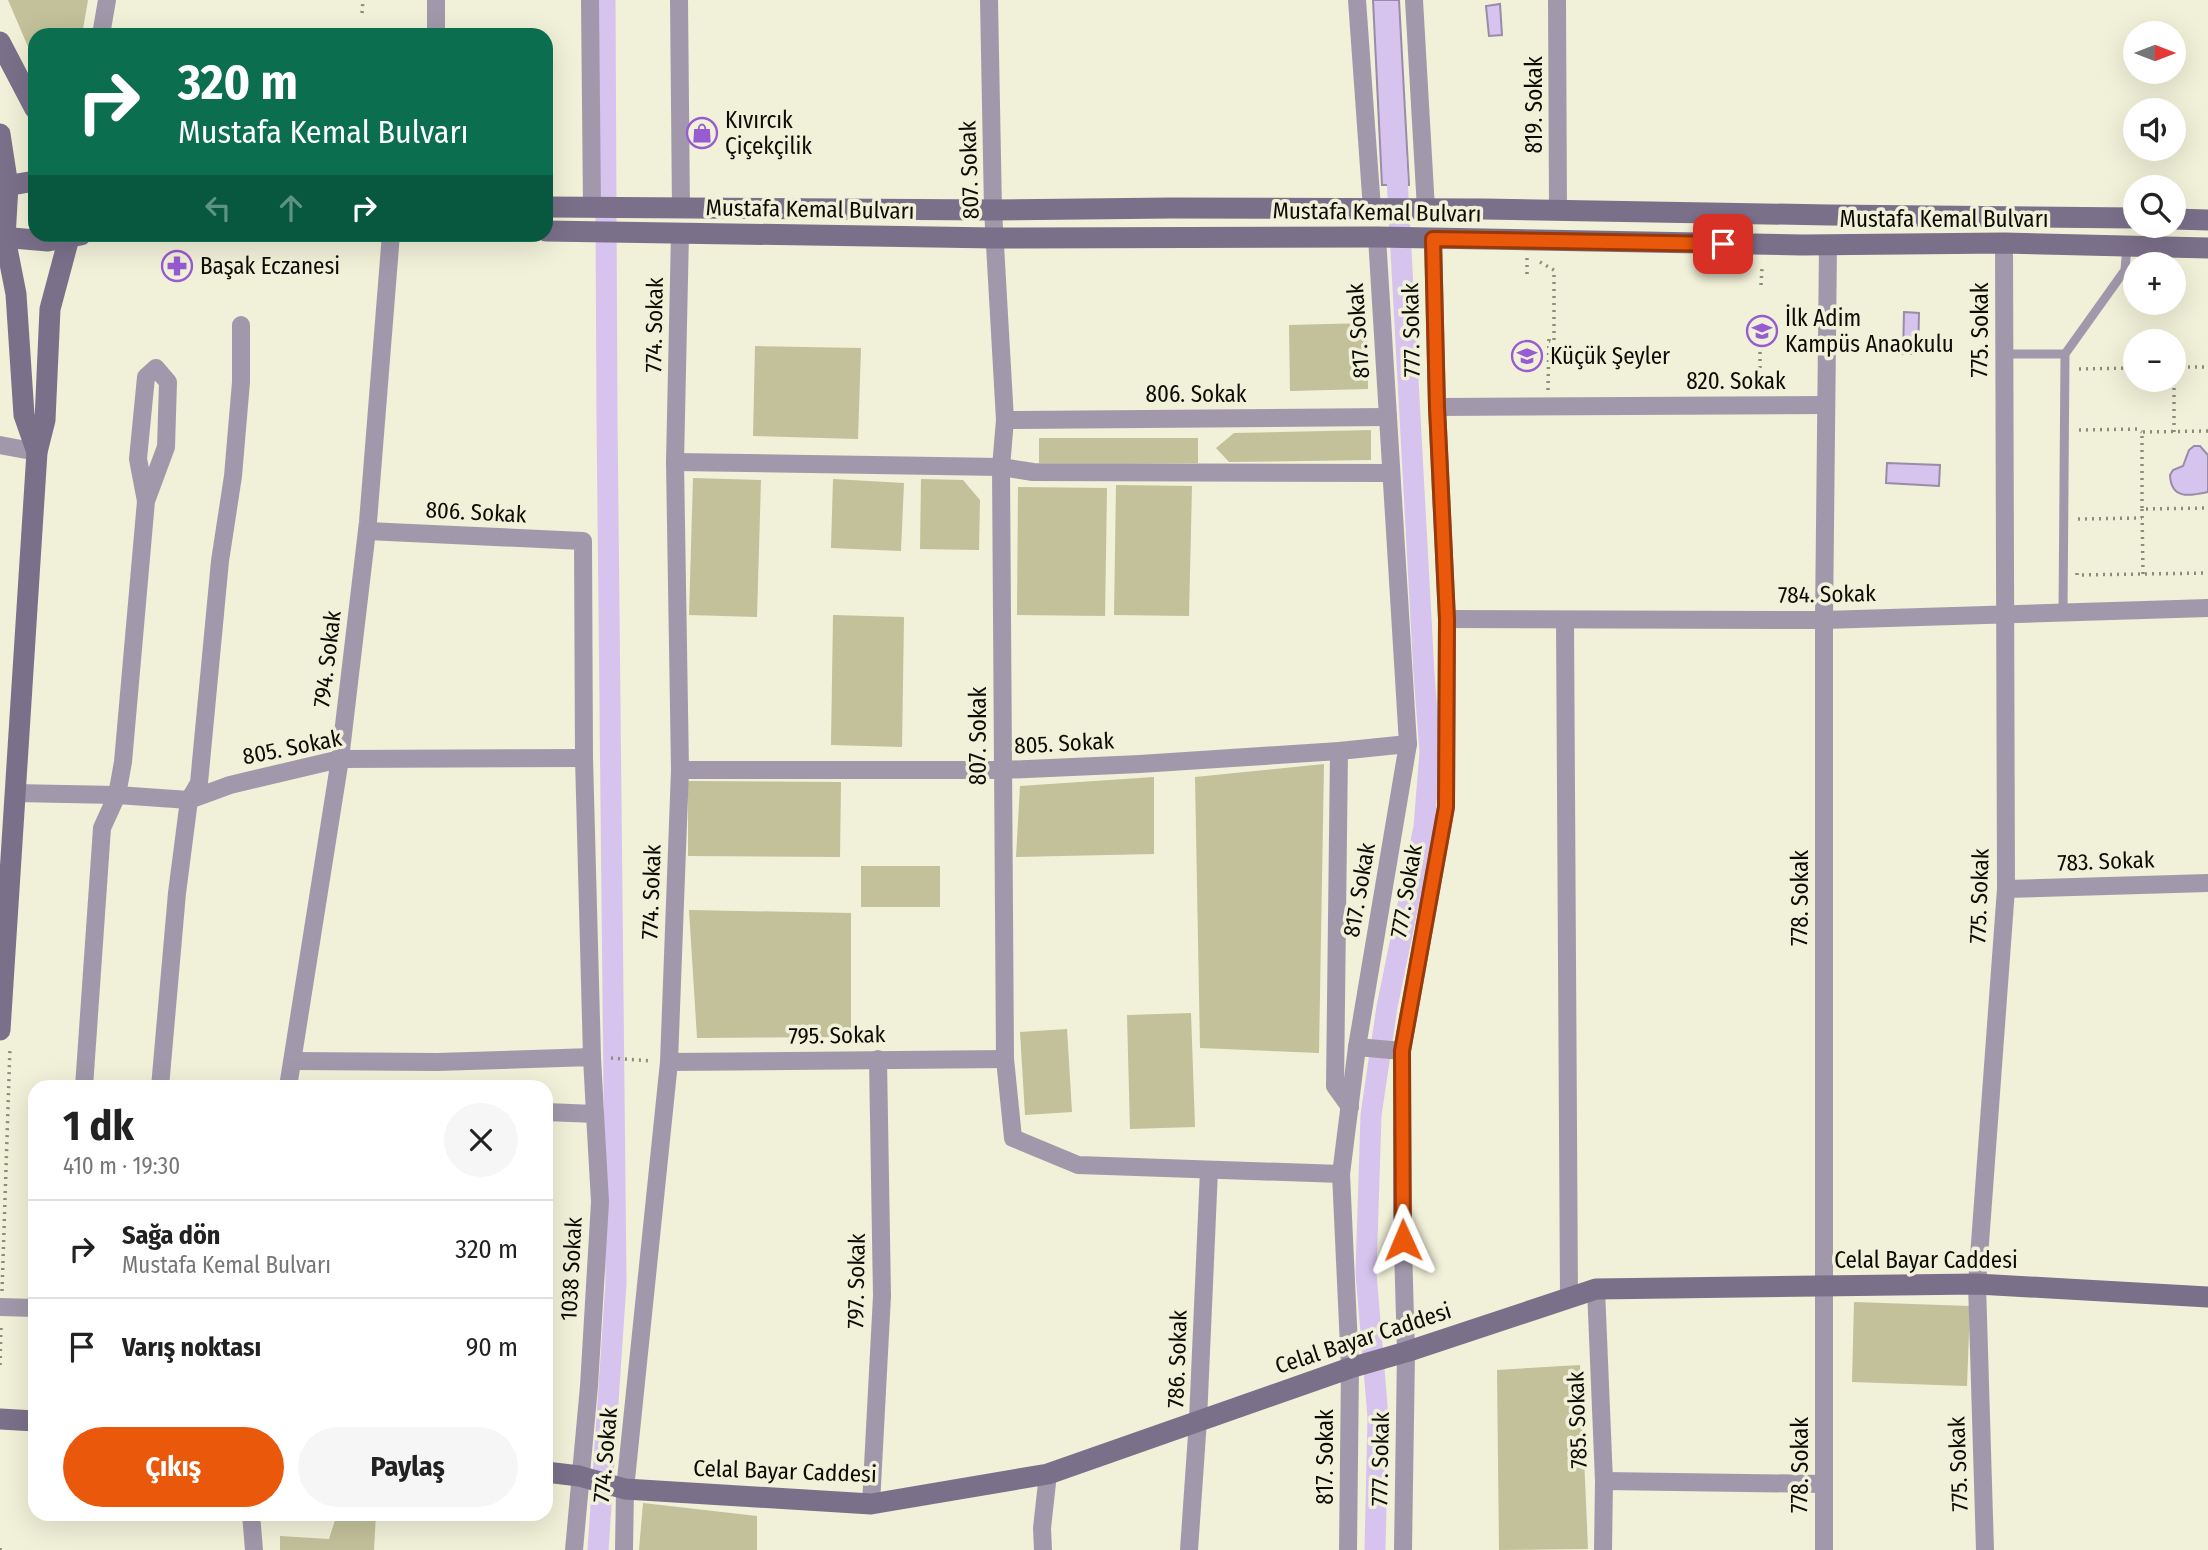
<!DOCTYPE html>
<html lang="tr">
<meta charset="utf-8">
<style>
:root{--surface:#fff;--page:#f6f6f6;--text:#222;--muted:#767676;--line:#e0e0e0;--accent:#ea580c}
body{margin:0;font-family:"Fira Sans Condensed",sans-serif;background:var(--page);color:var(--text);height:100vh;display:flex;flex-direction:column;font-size:26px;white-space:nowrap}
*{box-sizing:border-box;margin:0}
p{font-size:23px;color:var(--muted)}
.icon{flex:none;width:38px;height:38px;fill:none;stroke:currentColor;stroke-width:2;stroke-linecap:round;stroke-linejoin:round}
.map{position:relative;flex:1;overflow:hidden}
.drawer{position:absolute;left:28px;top:1080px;width:525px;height:441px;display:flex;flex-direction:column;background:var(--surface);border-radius:21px;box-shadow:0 7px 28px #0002}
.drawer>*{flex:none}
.banner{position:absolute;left:28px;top:28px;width:525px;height:214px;border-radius:21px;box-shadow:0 7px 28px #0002;background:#0b6e4f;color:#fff;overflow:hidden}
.needle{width:46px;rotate:90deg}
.controls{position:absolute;left:2123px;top:21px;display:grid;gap:14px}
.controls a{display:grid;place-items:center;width:63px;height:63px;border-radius:50%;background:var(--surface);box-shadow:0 7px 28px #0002;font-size:35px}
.pin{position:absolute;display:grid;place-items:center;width:60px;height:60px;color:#fff;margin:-30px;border-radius:14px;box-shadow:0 4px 10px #0006}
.me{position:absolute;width:77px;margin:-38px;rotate:359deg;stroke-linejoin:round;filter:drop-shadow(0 0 5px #0008)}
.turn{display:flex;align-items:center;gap:24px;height:147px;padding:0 35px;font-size:32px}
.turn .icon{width:91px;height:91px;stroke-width:2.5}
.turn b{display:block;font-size:49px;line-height:60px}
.lanes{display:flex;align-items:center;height:66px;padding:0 35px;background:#0003;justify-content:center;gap:35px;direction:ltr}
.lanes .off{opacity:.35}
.round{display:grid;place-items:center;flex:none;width:74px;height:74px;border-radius:37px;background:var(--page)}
.headline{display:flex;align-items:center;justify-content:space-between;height:119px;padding:0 35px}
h1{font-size:42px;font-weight:700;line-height:52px}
.button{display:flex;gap:14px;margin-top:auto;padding:14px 35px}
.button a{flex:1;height:80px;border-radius:42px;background:var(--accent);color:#fff;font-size:28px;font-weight:700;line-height:80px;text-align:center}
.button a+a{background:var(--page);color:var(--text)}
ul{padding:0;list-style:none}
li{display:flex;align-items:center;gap:21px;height:98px;padding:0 35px;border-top:2px solid var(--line)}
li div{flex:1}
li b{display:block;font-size:26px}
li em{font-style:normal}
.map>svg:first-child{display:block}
.green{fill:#c2c19a}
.water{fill:#d6c3ee;stroke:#998ca8;stroke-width:2}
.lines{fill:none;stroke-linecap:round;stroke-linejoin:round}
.canal{stroke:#d6c3ee;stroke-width:21}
.path{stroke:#8d8c7c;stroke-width:3.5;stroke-dasharray:2 5;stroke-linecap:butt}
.lane{stroke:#a199ab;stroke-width:9}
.street{stroke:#a199ab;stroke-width:18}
.secondary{stroke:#7b708a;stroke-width:21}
.route-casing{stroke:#983908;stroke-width:18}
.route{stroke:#ea580c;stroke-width:12}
.labels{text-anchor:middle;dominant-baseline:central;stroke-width:7;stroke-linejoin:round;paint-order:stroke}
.street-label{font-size:23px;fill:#0c0c05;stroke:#f1f0d8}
.poi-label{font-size:23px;fill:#0c0c05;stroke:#f1f0d8;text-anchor:start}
</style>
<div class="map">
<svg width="2208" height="1550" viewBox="0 0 2208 1550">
<rect width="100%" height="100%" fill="#f1f0d8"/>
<g class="green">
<path d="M8,0H88L82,35H35V63Z"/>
<path d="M1367,323L1368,389L1290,391L1289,325Z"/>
<path d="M755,346L861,348L858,439L753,436Z"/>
<path d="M1371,430V460L1229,462L1216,448L1234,433Z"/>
<rect x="1039" y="438" width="159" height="25"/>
<path d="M693,478L761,480L757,617L689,615Z"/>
<path d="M833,479L904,483L901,551L831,548Z"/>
<path d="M921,479L963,480L980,500L979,550L920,549Z"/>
<path d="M1116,485L1192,486L1189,616L1114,615Z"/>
<path d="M1018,487L1107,488L1105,616L1017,615Z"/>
<path d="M833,615L904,617L902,747L831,745Z"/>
<path d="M1324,764L1319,1053L1200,1048L1195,777Z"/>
<path d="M1154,777V854L1016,857L1020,786Z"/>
<path d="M688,781L841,782L840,857L688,856Z"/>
<rect x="861" y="866" width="79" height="41"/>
<path d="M689,910L851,913V1037L697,1038Z"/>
<path d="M1191,1013L1195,1127L1130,1129L1127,1015Z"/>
<path d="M1067,1029L1072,1112L1025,1115L1020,1032Z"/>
<path d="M1854,1302L1970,1306L1967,1386L1852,1382Z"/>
<path d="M1580,1365L1588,1549L1499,1550L1497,1370Z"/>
<path d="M643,1503L757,1516V1550H639Z"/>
<path d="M337,1514H376L374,1550H280V1536L329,1539Z"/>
</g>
<g class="water">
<path d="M1373,0H1399L1409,185H1382Z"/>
<path d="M1500,4L1502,35L1489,36L1486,6Z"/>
<path d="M1904,312L1919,313L1918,354H1903Z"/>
<path d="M2194,446H2200L2208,455V492C2190,496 2171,500 2170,475L2173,470L2183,466L2189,450Z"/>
<path d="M1887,463L1940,465L1939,486L1886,483Z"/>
</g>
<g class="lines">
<g class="canal">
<path d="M598,1550L616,1283L607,418L605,0"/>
<path d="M1375,1550L1378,1417L1366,1273L1371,1115L1387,1007L1424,827L1430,752L1424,674L1396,159"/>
</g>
<g class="path">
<path d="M362,13L363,0"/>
<path d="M1527,258V274"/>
<path d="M1540,262L1554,270V341H1549"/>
<path d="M1761,285L1762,268"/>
<path d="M1760,352V388"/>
<path d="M2174,367V432"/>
<path d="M2174,367H2208"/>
<path d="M2079,369L2135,368"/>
<path d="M1548,390L1549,336"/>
<path d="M2079,430L2138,429L2142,432"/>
<path d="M2208,431L2142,432V509L2208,508"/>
<path d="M2142,509L2143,574"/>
<path d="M2078,519L2142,518"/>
<path d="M2077,573V575L2208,573"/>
<path d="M611,1058L652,1061"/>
<path d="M2,1291L10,1047"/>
<path d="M0,1365L1,1326"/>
<path d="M0,1548V1550"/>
</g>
<g class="lane">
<path d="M2004,354H2065"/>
<path d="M2063,613L2065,354L2125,270L2127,246"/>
</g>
<g class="street">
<path d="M436,0V35"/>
<path d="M590,0L592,208"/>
<path d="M679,0L681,209"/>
<path d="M989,0L993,210L1005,420L1001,467L1005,1059L1013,1138L1078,1165L1341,1174"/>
<path d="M1357,0L1372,209"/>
<path d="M1414,0L1426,209"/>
<path d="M1557,0L1558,210"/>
<path d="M101,35L107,0"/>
<path d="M1437,407L1825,405"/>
<path d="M1005,420L1388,417"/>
<path d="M0,445L37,452"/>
<path d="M675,462L1001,467L1033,472L1391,473"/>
<path d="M367,531L583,541L584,758L592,1057"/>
<path d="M1447,619L1824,620L2208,608"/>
<path d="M1565,620L1569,1298"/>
<path d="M1339,751L1335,1086L1350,1107"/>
<path d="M680,770H1002L1140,764L1339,751L1408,744"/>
<path d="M14,793L117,795L189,800L230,785L340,759L584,758"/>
<path d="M2006,889L2208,883"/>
<path d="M1357,1047L1402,1051"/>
<path d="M293,1061L437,1062L592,1057L595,1114"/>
<path d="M669,1062L1005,1059"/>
<path d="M84,1087L102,828L117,795L123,762L146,501L138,459L146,377L156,368L168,382L166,447L146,501"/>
<path d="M160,1087L177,893L189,800L199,783L220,561L233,476L241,382V325"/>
<path d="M288,1087L340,759L368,522L391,234"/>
<path d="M546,1112L595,1114L600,1202L589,1386L574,1550"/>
<path d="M1596,1289L1604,1481L1603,1550"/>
<path d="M0,1307L35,1308"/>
<path d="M1604,1481L1824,1484"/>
<path d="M871,1504L882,1296L878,1059"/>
<path d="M251,1514L254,1550"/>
<path d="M624,1550L625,1489L669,1062L680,770L675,462L680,233"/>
<path d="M1043,1550L1042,1528L1048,1474"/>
<path d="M1189,1550L1198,1420L1209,1170"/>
<path d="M1348,1550L1350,1368L1341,1174L1357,1047L1408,744L1377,237"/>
<path d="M1403,1550L1406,1352L1402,1213V1051L1446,807L1447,619L1437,407L1433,239"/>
<path d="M1824,1550V620L1828,246"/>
<path d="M1985,1550L1977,1284L2006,889L2004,243"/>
</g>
<g class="secondary">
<path d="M0,42L35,109"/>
<path d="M0,134L8,186L5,238L16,294L24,415L37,452"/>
<path d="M0,187L35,181"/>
<path d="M546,207L993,210L1172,208L1484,209L1829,215L2135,218"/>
<path d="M2174,219L2208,220"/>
<path d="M546,231L995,238L1377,237L1802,245L2004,243L2208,248"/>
<path d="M0,237L48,241L81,235"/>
<path d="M0,1030L37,452L45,420L50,309L70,234"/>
<path d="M0,1419L35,1421"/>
<path d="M546,1472L579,1476L625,1489L871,1504L1048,1474L1350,1368L1406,1352L1596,1289L1977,1284L2208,1297"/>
</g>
</g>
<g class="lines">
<g class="route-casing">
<path id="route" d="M1403,1240L1402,1051L1446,807L1447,619L1437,407L1433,239L1723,244"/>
</g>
<use href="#route" class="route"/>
</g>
<defs>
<g id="shop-ring" transform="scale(1.575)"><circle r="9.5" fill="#f1f0d8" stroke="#975bd2" stroke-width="1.5"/><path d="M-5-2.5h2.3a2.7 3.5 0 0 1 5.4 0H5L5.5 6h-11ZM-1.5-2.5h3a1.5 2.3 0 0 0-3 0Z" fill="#975bd2"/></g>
<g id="pharmacy-ring" transform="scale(1.575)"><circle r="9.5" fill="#f1f0d8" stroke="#975bd2" stroke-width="1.5"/><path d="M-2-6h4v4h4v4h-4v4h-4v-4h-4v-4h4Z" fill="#975bd2"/></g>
<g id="school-ring" transform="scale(1.575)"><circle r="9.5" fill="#f1f0d8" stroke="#975bd2" stroke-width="1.5"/><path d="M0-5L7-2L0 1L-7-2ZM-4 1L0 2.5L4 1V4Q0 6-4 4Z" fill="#975bd2"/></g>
</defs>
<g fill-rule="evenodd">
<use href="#shop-ring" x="702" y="133"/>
<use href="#pharmacy-ring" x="177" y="266"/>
<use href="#school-ring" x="1762" y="331"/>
<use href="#school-ring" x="1527" y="356"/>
</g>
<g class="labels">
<g class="street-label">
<text transform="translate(1534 105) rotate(-90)">819. Sokak</text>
<text transform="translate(969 170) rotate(-92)">807. Sokak</text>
<text transform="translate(810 209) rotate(1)">Mustafa Kemal Bulvarı</text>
<text transform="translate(1377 212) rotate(1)">Mustafa Kemal Bulvarı</text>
<text x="1944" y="219">Mustafa Kemal Bulvarı</text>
<text transform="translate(654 325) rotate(-89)">774. Sokak</text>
<text transform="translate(1411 330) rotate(-91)">777. Sokak</text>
<text transform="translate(1980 330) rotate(-90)">775. Sokak</text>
<text transform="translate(1358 331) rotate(-94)">817. Sokak</text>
<text x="1736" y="381">820. Sokak</text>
<text x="1196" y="394">806. Sokak</text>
<text transform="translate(476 512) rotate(3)">806. Sokak</text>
<text transform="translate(1827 594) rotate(-1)">784. Sokak</text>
<text transform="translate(327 659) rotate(-83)">794. Sokak</text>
<text transform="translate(978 736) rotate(-90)">807. Sokak</text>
<text transform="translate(1064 743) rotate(-3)">805. Sokak</text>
<text transform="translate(292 747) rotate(-11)">805. Sokak</text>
<text transform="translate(2106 861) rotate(-2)">783. Sokak</text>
<text transform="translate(1359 890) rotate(-80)">817. Sokak</text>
<text transform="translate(1406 891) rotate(-80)">777. Sokak</text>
<text transform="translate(651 892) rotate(-88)">774. Sokak</text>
<text transform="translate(1979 896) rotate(-88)">775. Sokak</text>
<text transform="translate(1800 898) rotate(-90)">778. Sokak</text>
<text transform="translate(837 1035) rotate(-1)">795. Sokak</text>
<text x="1926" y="1260">Celal Bayar Caddesi</text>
<text transform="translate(571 1269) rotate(-87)">1038 Sokak</text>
<text transform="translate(856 1281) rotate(-89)">797. Sokak</text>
<text transform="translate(1363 1338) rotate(-18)">Celal Bayar Caddesi</text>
<text transform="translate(1177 1359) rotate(-88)">786. Sokak</text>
<text transform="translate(1577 1420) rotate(-92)">785. Sokak</text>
<text transform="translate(605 1455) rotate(-85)">774. Sokak</text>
<text transform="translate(1325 1457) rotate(-90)">817. Sokak</text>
<text transform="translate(1380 1459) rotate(-89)">777. Sokak</text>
<text transform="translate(1958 1464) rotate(-92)">775. Sokak</text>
<text transform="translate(1800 1465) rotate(-90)">778. Sokak</text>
<text transform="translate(785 1471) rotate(2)">Celal Bayar Caddesi</text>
</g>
<g class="poi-label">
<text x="725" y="120">Kıvırcık<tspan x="725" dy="26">Çiçekçilik</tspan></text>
<text x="200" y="266">Başak Eczanesi</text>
<text x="1785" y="318">İlk Adim<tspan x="1785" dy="26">Kampüs Anaokulu</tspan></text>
<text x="1550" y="356">Küçük Şeyler</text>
</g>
</g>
</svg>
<div class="controls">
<a><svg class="needle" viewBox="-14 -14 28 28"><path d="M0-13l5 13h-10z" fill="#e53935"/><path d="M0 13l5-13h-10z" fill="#767676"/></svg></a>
<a><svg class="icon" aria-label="sound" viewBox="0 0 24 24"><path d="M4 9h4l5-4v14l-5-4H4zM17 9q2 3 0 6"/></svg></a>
<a><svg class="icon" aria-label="search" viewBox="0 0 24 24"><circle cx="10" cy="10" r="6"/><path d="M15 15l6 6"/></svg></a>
<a>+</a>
<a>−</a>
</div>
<div class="pin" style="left:1723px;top:244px;background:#d93025"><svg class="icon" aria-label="arrive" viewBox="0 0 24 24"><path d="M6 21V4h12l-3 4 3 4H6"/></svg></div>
<svg class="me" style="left:1403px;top:1240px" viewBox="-20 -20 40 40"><path d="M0-17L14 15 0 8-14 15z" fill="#ea580c" stroke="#fff" stroke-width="4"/></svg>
<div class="banner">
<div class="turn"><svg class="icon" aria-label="right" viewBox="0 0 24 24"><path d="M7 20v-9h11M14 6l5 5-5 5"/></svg><div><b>320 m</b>Mustafa Kemal Bulvarı</div></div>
<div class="lanes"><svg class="icon off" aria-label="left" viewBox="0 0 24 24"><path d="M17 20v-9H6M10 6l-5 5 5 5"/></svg><svg class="icon off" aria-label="ahead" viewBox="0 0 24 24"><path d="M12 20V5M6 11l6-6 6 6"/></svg><svg class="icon" aria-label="right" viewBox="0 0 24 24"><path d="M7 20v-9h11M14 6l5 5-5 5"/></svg></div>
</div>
<section class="drawer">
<div class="headline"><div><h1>1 dk</h1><p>410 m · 19:30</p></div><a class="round"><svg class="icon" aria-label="close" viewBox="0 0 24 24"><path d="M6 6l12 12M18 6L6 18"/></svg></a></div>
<ul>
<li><svg class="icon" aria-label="right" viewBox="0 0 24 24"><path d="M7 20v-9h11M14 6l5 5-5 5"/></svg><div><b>Sağa dön</b><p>Mustafa Kemal Bulvarı</p></div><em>320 m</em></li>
<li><svg class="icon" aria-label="arrive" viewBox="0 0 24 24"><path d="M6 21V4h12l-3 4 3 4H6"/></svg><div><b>Varış noktası</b></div><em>90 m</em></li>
</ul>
<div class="button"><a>Çıkış</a><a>Paylaş</a></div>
</section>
</div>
